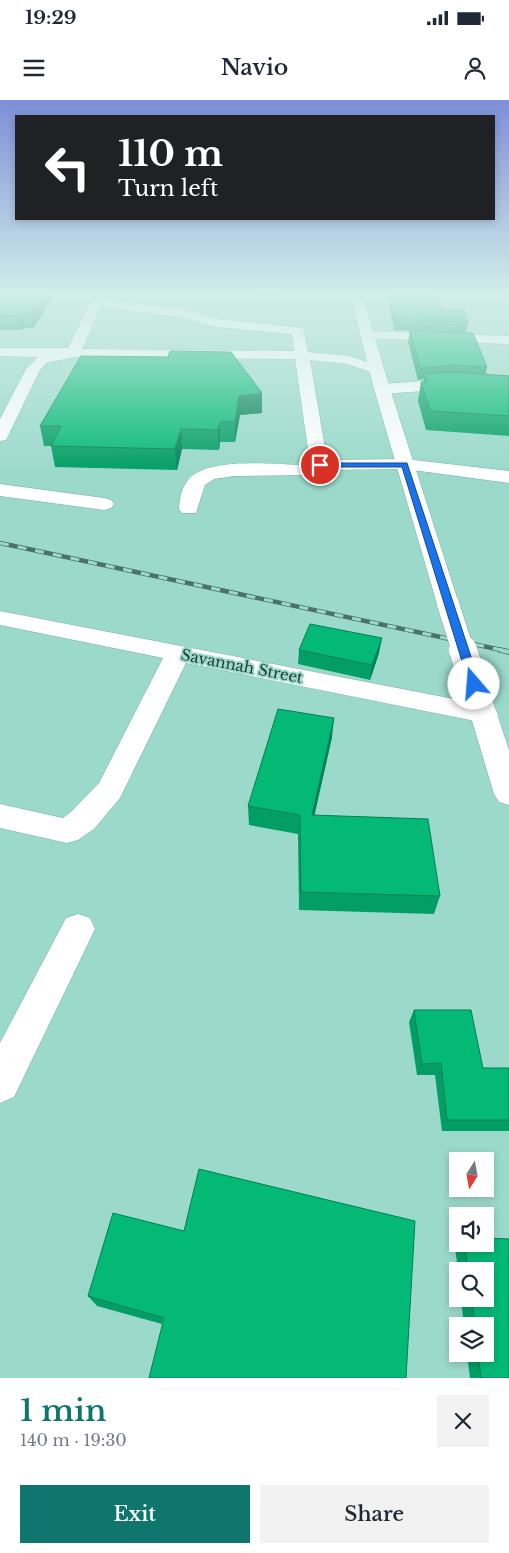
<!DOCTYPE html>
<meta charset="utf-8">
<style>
:root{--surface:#fff;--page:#f2f2f3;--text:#1f2937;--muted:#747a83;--accent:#0f766e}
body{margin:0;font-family:"Libre Baskerville",serif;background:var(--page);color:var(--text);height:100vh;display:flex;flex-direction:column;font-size:19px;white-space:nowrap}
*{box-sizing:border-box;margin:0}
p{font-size:16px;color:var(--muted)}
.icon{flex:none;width:28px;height:28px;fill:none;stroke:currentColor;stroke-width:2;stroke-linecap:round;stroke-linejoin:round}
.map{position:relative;height:1278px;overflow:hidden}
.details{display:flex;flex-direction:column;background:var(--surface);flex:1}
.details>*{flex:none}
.hud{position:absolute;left:15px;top:15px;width:480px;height:105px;border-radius:0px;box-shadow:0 2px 8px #0003;background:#202124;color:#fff;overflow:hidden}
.needle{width:32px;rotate:191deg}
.fabs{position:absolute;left:449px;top:1052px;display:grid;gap:10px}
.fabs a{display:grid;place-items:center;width:45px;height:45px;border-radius:0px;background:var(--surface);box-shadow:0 2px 8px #0003;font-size:25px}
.pin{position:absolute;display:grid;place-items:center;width:42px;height:42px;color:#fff;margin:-21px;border:2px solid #fff;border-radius:50%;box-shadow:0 1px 5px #0007}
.me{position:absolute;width:55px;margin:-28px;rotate:342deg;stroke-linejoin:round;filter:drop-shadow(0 0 4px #0008)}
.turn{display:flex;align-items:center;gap:18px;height:105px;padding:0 20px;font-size:22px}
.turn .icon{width:65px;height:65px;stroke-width:2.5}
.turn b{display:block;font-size:35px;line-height:42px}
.round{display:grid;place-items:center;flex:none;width:52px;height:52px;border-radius:0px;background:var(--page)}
.overview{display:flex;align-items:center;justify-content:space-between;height:85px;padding:0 20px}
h1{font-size:30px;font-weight:600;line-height:38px;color:var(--accent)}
.button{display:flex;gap:10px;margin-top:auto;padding:10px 20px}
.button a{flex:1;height:58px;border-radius:0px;background:var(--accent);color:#fff;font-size:20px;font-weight:600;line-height:58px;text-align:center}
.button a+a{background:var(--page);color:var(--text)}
.status{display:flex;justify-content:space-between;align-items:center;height:35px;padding:0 25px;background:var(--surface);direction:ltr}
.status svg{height:14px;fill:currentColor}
header{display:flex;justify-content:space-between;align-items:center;height:65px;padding:0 20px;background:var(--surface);font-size:22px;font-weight:600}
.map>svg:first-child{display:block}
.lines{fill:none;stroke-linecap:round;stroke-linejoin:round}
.minor-casing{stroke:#73b0a3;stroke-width:1}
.major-casing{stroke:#73b0a3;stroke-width:1}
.minor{fill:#fff;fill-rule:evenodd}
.major{fill:#fff;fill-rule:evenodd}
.rail-far1-casing{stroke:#4b7169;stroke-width:4.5}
.rail-casing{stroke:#4b7169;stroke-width:5.5}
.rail-far1{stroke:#9bd9cb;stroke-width:3;stroke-dasharray:9;stroke-linecap:butt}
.rail{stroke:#9bd9cb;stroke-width:4;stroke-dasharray:11;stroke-linecap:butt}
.major-bridge-far1-casing{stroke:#73b0a3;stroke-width:23;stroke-linecap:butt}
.major-bridge-casing{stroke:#73b0a3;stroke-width:29;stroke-linecap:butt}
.major-bridge-far1{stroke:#fff;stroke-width:22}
.major-bridge{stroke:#fff;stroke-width:28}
.wall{fill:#039e65}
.shaded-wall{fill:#038153}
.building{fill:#04b876;stroke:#038153}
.route{fill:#1a73e8;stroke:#114b97}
.labels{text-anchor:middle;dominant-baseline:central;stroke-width:4;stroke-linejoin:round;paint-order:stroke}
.street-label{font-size:15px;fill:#233d37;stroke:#9bd9cb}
</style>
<div class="status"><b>19:29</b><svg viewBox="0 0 49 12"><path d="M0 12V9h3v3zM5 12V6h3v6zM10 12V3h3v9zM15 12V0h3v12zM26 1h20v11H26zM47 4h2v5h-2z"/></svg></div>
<header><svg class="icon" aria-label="menu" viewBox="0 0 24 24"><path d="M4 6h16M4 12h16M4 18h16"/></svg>Navio<svg class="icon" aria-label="person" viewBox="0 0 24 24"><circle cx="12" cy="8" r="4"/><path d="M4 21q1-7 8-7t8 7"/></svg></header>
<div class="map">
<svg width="509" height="1278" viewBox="0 0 509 1278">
<rect width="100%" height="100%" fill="#9bd9cb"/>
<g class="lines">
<g class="minor-casing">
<g id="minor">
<path d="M96,199L182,209L217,219L303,228L308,252L349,256L382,267L384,270L377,274L347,264L310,260L327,360L405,359L509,371V383L405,369L322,370L308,375L234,376L214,379L205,385L196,413H182L179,409C180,398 181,389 188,380C208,356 276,365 305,365L310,363L295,259L74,257L46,263L40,270L8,336L6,340L0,341V319L26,269L38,257L0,256V248H68L90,203ZM100,207L181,217L216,227L292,234L294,251L82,249Z"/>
<path d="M368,231L509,236V244L363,238L361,235L363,232Z"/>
<path d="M451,279L509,282V292L451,289L382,294L374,289L382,284Z"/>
<path d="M0,384L104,398L111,400L114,404L111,408L104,410L0,396Z"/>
<path d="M0,511L485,605L494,607L498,614L494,621L485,623L186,563L120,698L94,729L78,740L67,743L0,728V704L63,718L72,711L99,683L163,558L0,525Z"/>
<path d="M78,814L90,818L95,829L14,997L0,1003V943L66,818Z"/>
</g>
</g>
<g class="major-casing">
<g id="major">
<path d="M350,194H362L390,289L459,504L456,509L448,511L440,509L437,504L374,289Z"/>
<path d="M474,575L483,578L487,584L509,650V705L499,702L494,694L461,584L465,578Z"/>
</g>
</g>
<use href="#minor" class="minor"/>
<use href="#major" class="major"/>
<g class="rail-far1-casing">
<path id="rail-far1" d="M0,443L506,551"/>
</g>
<g class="rail-casing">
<path id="rail" d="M500,550L509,552"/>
</g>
<use href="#rail-far1" class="rail-far1"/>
<use href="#rail" class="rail"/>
<g class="major-bridge-far1-casing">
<path id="major-bridge-far1" d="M448,504L463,551"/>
</g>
<g class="major-bridge-casing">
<path id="major-bridge" d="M463,550L474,584"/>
</g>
<use href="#major-bridge-far1" class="major-bridge-far1"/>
<use href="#major-bridge" class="major-bridge"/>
</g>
<g class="wall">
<path d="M0,194H49L50,202L33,228H24L22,230H0Z"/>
<path d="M254,194H280L279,196H254Z"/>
<path d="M387,194H436L442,210L468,222L466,233L394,230Z"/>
<path d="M410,231L487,267L486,274L509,276V336L426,330L418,301L421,282H423L424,279L418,280L408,242Z"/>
<path d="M156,257H168L262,313L240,315L235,342H220L219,350L182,349L177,370L55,367L51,346H44L40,326Z"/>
<path d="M299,550L379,553L370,580L298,564Z"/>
<path d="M332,637L314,715L440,796L434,814L299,810L298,734L249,725L248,706Z"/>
<path d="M414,910L483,968H509V1031H442L435,975H417L409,922Z"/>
<path d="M184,1131L162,1224L97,1206L88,1196Z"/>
<path d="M458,1144H485L509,1278H470L467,1254H485V1226H464L461,1199H485V1171H458L455,1147Z"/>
</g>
<g class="shaded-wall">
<path d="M44,194H49L50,202L33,228L30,214Z"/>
<path d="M21,214L24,228L22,230L19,216Z"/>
<path d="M262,293V313L240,315L235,342V322L239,296Z"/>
<path d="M220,322V342L219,350L218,330Z"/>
<path d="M181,329L182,349L177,370L175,349Z"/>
<path d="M382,538L379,553L370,580L372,565Z"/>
<path d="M334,618L332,637L310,735L312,715Z"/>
</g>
<g class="building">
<path d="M0,194H44L30,214H21L19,216L0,215Z"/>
<path d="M390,194H436L442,210H464L468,222L396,219Z"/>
<path d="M410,231L473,233L487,267L453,265L420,268Z"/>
<path d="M170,251L231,252L262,293L239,296L235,322H220L218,330L181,329L175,349L51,346L61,326H40L81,256L168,257Z"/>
<path d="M454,272L509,276V316L430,311L421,282H427L424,274Z"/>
<path d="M310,524L382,538L372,565L299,550Z"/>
<path d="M278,609L334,618L312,715L428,719L440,796L301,792L300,715L248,706Z"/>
<path d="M414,910H471L483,968H509V1020H447L441,963L422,964Z"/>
<path d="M199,1069L415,1121L406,1278H149L164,1218L88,1196L113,1113L184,1131Z"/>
<path d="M485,1138L509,1139V1278H481L478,1254H485V1226H475L472,1199H485V1171H468L465,1144H485Z"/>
</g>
<linearGradient id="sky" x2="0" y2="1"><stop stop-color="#7d8ed7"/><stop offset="0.52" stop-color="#d2eee8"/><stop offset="1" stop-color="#d2eee8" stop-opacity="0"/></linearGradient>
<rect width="509" height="373" fill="url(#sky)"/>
<path class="route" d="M320,363H407L480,584L478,587L474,588L469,584L402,367H317L316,365Z"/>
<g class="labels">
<g class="street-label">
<text transform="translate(242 566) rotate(11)">Savannah Street</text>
</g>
</g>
</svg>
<div class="fabs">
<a><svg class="needle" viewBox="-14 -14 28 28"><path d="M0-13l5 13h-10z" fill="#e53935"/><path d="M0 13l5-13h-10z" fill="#747a83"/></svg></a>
<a><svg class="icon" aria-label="sound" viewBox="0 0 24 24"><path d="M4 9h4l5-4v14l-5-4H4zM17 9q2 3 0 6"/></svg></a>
<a><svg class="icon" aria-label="search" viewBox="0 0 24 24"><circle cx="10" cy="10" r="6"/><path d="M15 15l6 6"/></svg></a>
<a><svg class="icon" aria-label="layers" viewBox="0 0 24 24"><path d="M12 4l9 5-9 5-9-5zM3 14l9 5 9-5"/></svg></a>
</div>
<div class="pin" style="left:320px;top:365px;background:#d93025"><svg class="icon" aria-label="arrive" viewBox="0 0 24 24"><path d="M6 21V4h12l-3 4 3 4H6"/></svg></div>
<svg class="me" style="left:474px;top:584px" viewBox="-20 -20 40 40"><circle r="19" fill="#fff"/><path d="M0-13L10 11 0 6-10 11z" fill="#1a73e8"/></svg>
<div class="hud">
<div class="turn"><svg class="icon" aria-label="left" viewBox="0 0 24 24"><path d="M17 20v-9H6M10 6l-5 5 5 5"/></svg><div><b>110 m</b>Turn left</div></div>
</div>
</div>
<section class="details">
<div class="overview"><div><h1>1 min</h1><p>140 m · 19:30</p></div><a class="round"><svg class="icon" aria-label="close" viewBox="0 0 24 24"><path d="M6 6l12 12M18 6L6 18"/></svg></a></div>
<div class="button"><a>Exit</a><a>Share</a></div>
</section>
